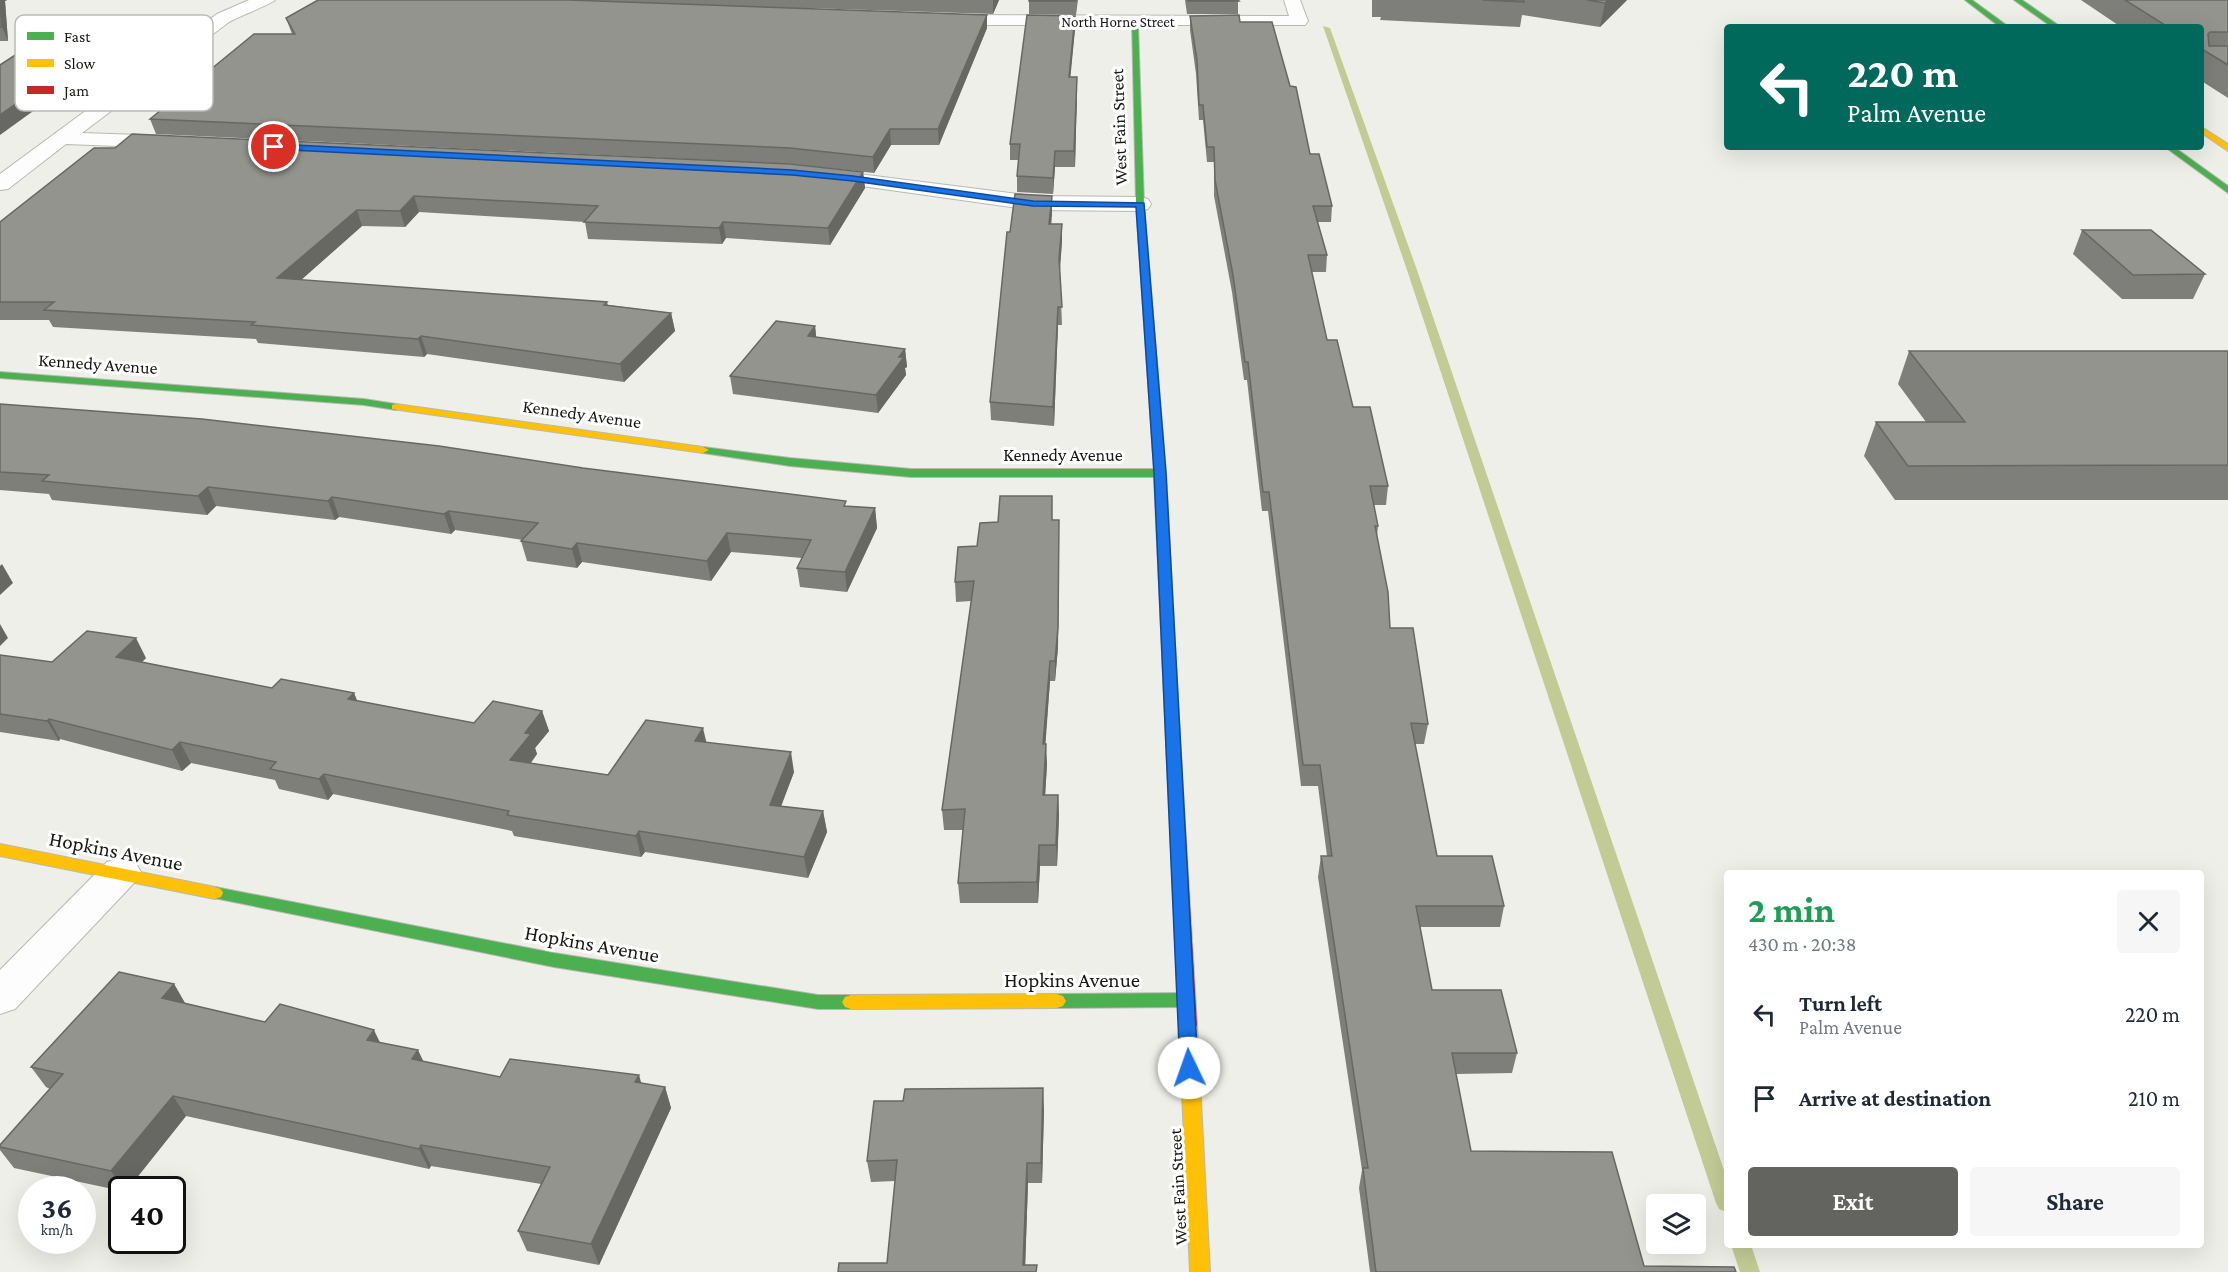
<!DOCTYPE html>
<meta charset="utf-8">
<style>
:root{--surface:#fff;--page:#f6f6f7;--text:#1f2937;--muted:#747a83;--accent:#63645f}
body{margin:0;font-family:"Crimson Pro",serif;background:var(--page);color:var(--text);height:100vh;display:flex;flex-direction:column;font-size:22px;white-space:nowrap}
*{box-sizing:border-box;margin:0}
p{font-size:20px;color:var(--muted)}
.icon{flex:none;width:33px;height:33px;fill:none;stroke:currentColor;stroke-width:2;stroke-linecap:round;stroke-linejoin:round}
.map{position:relative;flex:1;overflow:hidden}
.sheet{position:absolute;left:1724px;top:870px;width:480px;height:378px;display:flex;flex-direction:column;background:var(--surface);border-radius:6px;box-shadow:0 6px 24px #0002}
.sheet>*{flex:none}
.guide{position:absolute;left:1724px;top:24px;width:480px;height:126px;border-radius:6px;box-shadow:0 6px 24px #0002;background:#00695c;color:#fff;overflow:hidden}
.tools{position:absolute;left:1646px;top:1194px;display:grid;gap:12px}
.tools a{display:grid;place-items:center;width:60px;height:60px;border-radius:6px;background:var(--surface);box-shadow:0 6px 24px #0002;font-size:30px}
.speed{position:absolute;left:18px;top:1176px;display:flex;gap:12px;font-size:30px;font-weight:700;text-align:center}
.speed>*{display:grid;place-content:center;width:78px;height:78px;border-radius:50%;background:var(--surface);box-shadow:0 6px 24px #0002;line-height:1}
.speed small{font-size:15px;font-weight:400}
.speed .limit{border:3px solid #111;border-radius:9px;background:#fff;color:#111}
.pin{position:absolute;display:grid;place-items:center;width:51px;height:51px;color:#fff;margin:-26px;border:3px solid #fff;border-radius:50%;box-shadow:0 2px 6px #0007}
.me{position:absolute;width:66px;margin:-33px;rotate:357deg;stroke-linejoin:round;filter:drop-shadow(0 0 4px #0008)}
.turn{display:flex;align-items:center;gap:21px;height:126px;padding:0 24px;font-size:27px}
.turn .icon{width:78px;height:78px;stroke-width:2.5}
.turn b{display:block;font-size:42px;line-height:51px}
.round{display:grid;place-items:center;flex:none;width:63px;height:63px;border-radius:6px;background:var(--page)}
.headline{display:flex;align-items:center;justify-content:space-between;height:102px;padding:0 24px}
h1{font-size:36px;font-weight:700;line-height:45px;color:#1e9e55}
.button{display:flex;gap:12px;margin-top:auto;padding:12px 24px}
.button a{flex:1;height:69px;border-radius:6px;background:var(--accent);color:#fff;font-size:24px;font-weight:700;line-height:69px;text-align:center}
.button a+a{background:var(--page);color:var(--text)}
ul{padding:0;list-style:none}
li{display:flex;align-items:center;gap:18px;height:84px;padding:0 24px}
li div{flex:1}
li b{display:block;font-size:22px}
li em{font-style:normal}
.map>svg:first-child{display:block}
.lines{fill:none;stroke-linecap:round;stroke-linejoin:round}
.stream{fill:#c3cb95;fill-rule:evenodd}
.street-casing{stroke:#b9b9b4;stroke-width:2}
.fast-casing{stroke:#b9b9b4;stroke-width:2}
.slow-casing{stroke:#b9b9b4;stroke-width:2}
.jam-casing{stroke:#b9b9b4;stroke-width:2}
.street{fill:#fcfdfc;fill-rule:evenodd}
.fast{fill:#4caf50;fill-rule:evenodd}
.slow{fill:#ffc107;fill-rule:evenodd}
.jam{fill:#c62828;fill-rule:evenodd}
.wall{fill:#7e7f7a}
.shaded-wall{fill:#676863}
.building{fill:#93948e;stroke:#676863;stroke-width:1.5}
.route{fill:#1a73e8;stroke:#114b97;stroke-width:1.5}
.labels{text-anchor:middle;dominant-baseline:central;stroke-width:6;stroke-linejoin:round;paint-order:stroke}
.far-street-label{font-size:15px;fill:#181915;stroke:#fff}
.street-label{font-size:18px;fill:#181915;stroke:#fff}
.near-street-label{font-size:21px;fill:#181915;stroke:#fff}
.key{fill:#fff;stroke:#babab9;stroke-width:1.5}
.key-label{font-size:16px;fill:#181915}
</style>
<div class="map">
<svg width="2228" height="1272" viewBox="0 0 2228 1272">
<rect width="100%" height="100%" fill="#eeefe8"/>
<g class="lines">
<g class="stream">
<path d="M1323,26L1330,28L1417,270L1726,1176V1212L1719,1209L1716,1203L1407,270Z"/>
<path d="M1731,1245H1751L1760,1272H1740Z"/>
</g>
<g class="street-casing">
<g id="street">
<path d="M249,0H275C272,4 239,16 229,22L82,133L169,136L176,138L179,142L176,146L169,148L66,144L8,189L0,190V174L217,14Z"/>
<path d="M1284,0H1300L1308,21L1305,25H941L935,24L932,20L935,16L941,15L1289,16Z"/>
<path d="M819,169L1033,196L1140,197L1148,199L1151,204L1148,209L1140,211L1033,210L812,179L808,175L812,171Z"/>
<path d="M121,857L135,862L141,872L135,882L15,1009L0,1014V970L107,862Z"/>
</g>
</g>
<g class="fast-casing">
<g id="fast">
<path d="M1965,0H1972L2009,27H2000Z"/>
<path d="M2014,0H2022L2061,27H2052Z"/>
<path d="M1132,22L1138,23L1144,204L1166,473L1180,739L1178,743H1168L1166,739L1154,477H911L790,466L703,453L697,450L703,447L790,458L911,469H1154L1136,204Z"/>
<path d="M2165,147H2174L2228,186V193Z"/>
<path d="M0,372L364,399L396,404L402,407L396,410L364,405L0,378Z"/>
<path d="M215,887L554,953L818,995H851L857,997L860,1002L857,1007L851,1009H818L554,967L209,897L207,893L209,889Z"/>
<path d="M1186,993L1192,995L1195,1000L1192,1005L1186,1007L1057,1008L1051,1006L1048,1001L1051,996L1057,994Z"/>
</g>
</g>
<g class="slow-casing">
<g id="slow">
<path d="M2200,126L2228,144V151L2200,132Z"/>
<path d="M396,404L703,447L709,450L703,453L392,409V405Z"/>
<path d="M0,844L215,887L221,889L223,893L221,897L215,899L0,856Z"/>
<path d="M1057,994L1063,996L1066,1001L1063,1006L1057,1008L851,1009L845,1007L842,1002L845,997L851,995Z"/>
<path d="M1188,1018L1194,1020L1197,1025L1210,1272H1190L1179,1025L1182,1020Z"/>
</g>
</g>
<g class="jam-casing">
<path id="jam" d="M1173,734L1178,735L1180,739L1197,1025L1194,1030L1188,1032L1182,1030L1179,1025L1166,739L1168,735Z"/>
</g>
<use href="#street" class="street"/>
<use href="#fast" class="fast"/>
<use href="#slow" class="slow"/>
<use href="#jam" class="jam"/>
</g>
<g class="wall">
<path d="M0,0H7L5,1L8,41H0Z"/>
<path d="M318,0H999L993,14L808,8L987,28L939,145H891L874,173L792,164L156,134L150,119L292,34L286,18Z"/>
<path d="M1029,0H1078L1076,15L1029,14Z"/>
<path d="M1185,0H1238V14H1187Z"/>
<path d="M1372,0H1627L1600,27L1522,15L1520,27L1380,20L1381,17H1372Z"/>
<path d="M2081,0H2228V98L2200,80V27H2121Z"/>
<path d="M1075,16V29L1070,77L1077,92L1075,167H1055L1053,194L1017,192V176L1019,160H1010V144Z"/>
<path d="M1190,16L1240,22L1290,86L1310,154L1332,206L1331,222H1317L1327,255L1326,272H1312L1327,340L1353,407L1388,486L1386,505H1374L1378,526L1377,536L1390,628L1428,724L1424,744H1415L1437,856L1504,906L1500,927H1420L1432,990L1517,1053L1512,1073L1456,1074L1471,1151L1644,1266L1736,1272H1370L1359,1188L1362,1170L1318,877L1321,856H1327L1318,786H1301L1268,511H1262L1247,380H1244L1232,292L1214,196V162H1207L1203,120H1199L1196,74L1190,30Z"/>
<path d="M94,148L863,172L865,188L830,245L726,238L722,244L588,239L585,222L419,212L405,227L362,226L301,280L607,302L608,305L671,313L675,331L624,382L427,354L424,357L258,343L256,339L53,327L49,320H0V222Z"/>
<path d="M1052,212L1051,224H1062V241L1060,271L1062,325H1058L1054,426L991,420L990,402L1010,232Z"/>
<path d="M2082,230L2205,274L2193,299H2122L2073,254Z"/>
<path d="M815,326L816,337L905,349L907,367L905,368L906,375L878,413L733,394L730,376Z"/>
<path d="M1909,351H2228V500H1895L1864,456L1876,422H1926L1898,384Z"/>
<path d="M0,404L846,506L875,508L877,528L847,592L800,587L797,568L802,558L731,552L711,581L582,562L577,568L527,561L521,541L523,540L455,530L451,534L339,517L335,520L216,506L207,515L52,500L49,494L0,490Z"/>
<path d="M1053,520L1059,540L1058,647L1055,681H1050L1045,744L1047,764L1045,795H1058L1059,815L1057,866H1040L1038,903H960L958,883L963,830H944L942,810L971,601L956,602L955,582L977,546Z"/>
<path d="M0,655L52,662L146,658L142,662L272,688L354,693L357,701L474,723L542,711L549,731L535,748L537,754L531,763L608,775L707,743L794,772L781,806L823,811L827,832L808,878L645,852L641,857L514,836L512,831L333,794L328,800L279,789L275,780L191,763L182,771L60,739L59,741L0,732Z"/>
<path d="M174,984L185,1003L265,1022L380,1042L423,1061L500,1077L641,1083L665,1087L671,1108L599,1265L527,1251L518,1231L541,1184L431,1166L429,1169L186,1116L127,1190H122V1191L14,1168L0,1150V1145L50,1089L46,1087L31,1067Z"/>
<path d="M1044,1109L1042,1183H1028L1025,1265L887,1263L895,1181L871,1182L867,1161Z"/>
</g>
<g class="shaded-wall">
<path d="M1,0H7L5,1L8,41L2,27Z"/>
<path d="M993,0H999L993,14Z"/>
<path d="M1608,0H1627L1600,27L1605,3Z"/>
<path d="M987,15V28L939,145L938,129Z"/>
<path d="M1075,16V29L1069,92V77Z"/>
<path d="M117,33L122,47L0,135V115Z"/>
<path d="M1077,77V92L1075,167L1074,151Z"/>
<path d="M890,129L891,145L874,173L873,157Z"/>
<path d="M1055,151V167L1053,194V178Z"/>
<path d="M863,172L865,188L830,245L828,228Z"/>
<path d="M414,196L419,212L405,227L400,211Z"/>
<path d="M1052,196V212L1050,241L1049,224Z"/>
<path d="M357,210L362,226L284,295L277,278Z"/>
<path d="M723,222L726,238L722,244L719,228Z"/>
<path d="M1062,224V241L1059,276V259Z"/>
<path d="M1058,307V325L1054,426L1053,407Z"/>
<path d="M671,313L675,331L624,382L620,364Z"/>
<path d="M815,326L817,344L808,336Z"/>
<path d="M421,336L427,354L424,357L418,339Z"/>
<path d="M905,349L907,367L905,368L906,375L878,413L876,395L899,357Z"/>
<path d="M208,487L216,506L207,515L198,496Z"/>
<path d="M332,497L339,517L335,520L328,501Z"/>
<path d="M875,508L877,528L847,592L845,572Z"/>
<path d="M449,511L455,530L451,534L444,514Z"/>
<path d="M1059,520L1058,647L1055,681V661Z"/>
<path d="M727,533L731,552L711,581L707,561Z"/>
<path d="M577,543L582,562L577,568L572,549Z"/>
<path d="M2,564L13,583L0,595V566Z"/>
<path d="M0,624L8,638L0,646Z"/>
<path d="M136,638L146,658L126,677L116,657Z"/>
<path d="M1050,661V681L1044,764L1043,744Z"/>
<path d="M354,693L362,713L348,699Z"/>
<path d="M542,711L549,731L535,748L537,754L517,780L510,760L525,733Z"/>
<path d="M49,719L60,739L59,741L47,721Z"/>
<path d="M703,728L708,749L695,741Z"/>
<path d="M180,742L191,763L182,771L172,750Z"/>
<path d="M1046,744L1047,764L1044,815L1043,795Z"/>
<path d="M791,752L794,772L774,825L770,805Z"/>
<path d="M324,774L333,794L328,800L319,779Z"/>
<path d="M1058,795L1059,815L1057,866L1056,845Z"/>
<path d="M823,811L827,832L808,878L804,857Z"/>
<path d="M639,831L645,852L641,857L636,836Z"/>
<path d="M1039,845L1040,866L1038,903L1037,882Z"/>
<path d="M174,984L186,1005L162,998Z"/>
<path d="M374,1030L384,1051L367,1040Z"/>
<path d="M418,1050L428,1071L412,1059Z"/>
<path d="M639,1075L645,1096L635,1082Z"/>
<path d="M665,1087L671,1108L599,1265L591,1244Z"/>
<path d="M1043,1088L1044,1109L1042,1183L1041,1163Z"/>
<path d="M173,1096L186,1116L127,1190H124L111,1171Z"/>
<path d="M421,1145L431,1166L429,1169L419,1149Z"/>
<path d="M1027,1163L1028,1183L1025,1272L1023,1265Z"/>
</g>
<g class="building">
<path d="M0,0H1L2,27H0Z"/>
<path d="M318,0H569L987,15L938,129H890L873,157L790,148L150,119L254,34H295L286,18Z"/>
<rect x="1029" y="0" width="47" height="1"/>
<path d="M1188,0H1238L1239,1H1188Z"/>
<path d="M1482,0H1523L1524,2Z"/>
<path d="M1587,0H1608L1605,3Z"/>
<path d="M2125,0H2228V32H2210L2208,34L2209,46H2228V65L2200,48V27H2168Z"/>
<path d="M1027,15L1075,16L1069,77H1077L1074,151H1055L1053,178L1017,176L1020,144H1010Z"/>
<path d="M1239,15L1240,22H1272L1290,86L1296,87L1310,154H1319L1332,206H1313L1327,255H1308L1327,340H1337L1353,407H1370L1388,486H1370L1378,526H1375L1388,592L1390,628H1413L1428,724L1411,723L1437,856H1492L1504,906H1416L1432,990H1501L1517,1053H1452L1471,1151L1612,1152L1644,1266L1734,1267L1736,1272H1376L1363,1168H1368L1321,856H1332L1320,765H1303L1269,492H1263L1248,362H1245L1233,275L1215,180L1214,147H1207L1203,105H1199L1197,60L1190,16Z"/>
<path d="M49,33H117L0,115V65Z"/>
<path d="M132,134L790,164L863,172L828,228L723,222L719,228L584,222L598,206L414,196L400,211L357,210L277,278L607,302L604,305L671,313L620,364L421,336L418,339L251,325L255,322L44,310L54,302H0V222L94,148H115Z"/>
<path d="M1015,194L1052,196L1049,224H1062L1059,259L1062,307H1058L1053,407L990,402L1007,232H1010Z"/>
<path d="M2082,230H2151L2205,274L2133,275Z"/>
<path d="M776,321L815,326L808,336L905,349L899,357H904L876,395L730,376Z"/>
<path d="M1909,351H2228V465L1908,466L1876,422H1965Z"/>
<path d="M0,404L202,419L439,446L583,468L846,501L844,506L875,508L845,572L797,568L811,540L727,533L707,561L577,543L572,549L521,541L538,523L449,511L444,514L332,497L328,501L208,487L198,496L42,481L49,475L0,472Z"/>
<path d="M1000,496H1052V520H1059L1058,627L1055,661H1050L1043,744H1046L1043,795H1058L1056,845H1039L1037,882L958,883L965,809L942,810L974,581L955,582L958,547L977,546L980,523L998,522Z"/>
<path d="M87,631L136,638L116,657L272,688L281,679L354,693L348,699L474,723L493,701L542,711L525,733L531,734L510,760L608,775L646,720L703,728L695,741L791,752L770,805L823,811L804,857L639,831L636,836L507,815L509,811L324,774L319,779L270,769L276,762L180,742L172,750L49,719L47,721L0,714V655L52,662Z"/>
<path d="M119,972L174,984L162,998L265,1022L280,1004L374,1030L367,1040L418,1050L412,1059L500,1077L510,1059L639,1075L635,1082L665,1087L591,1244L518,1231L550,1167L421,1145L419,1149L173,1096L111,1171L0,1147V1145L63,1074L31,1067Z"/>
<path d="M1043,1088L1041,1163H1027L1023,1265H1037L1036,1272H838L839,1263H887L897,1160L867,1161L874,1101H903L905,1089Z"/>
</g>
<path class="route" d="M274,144L792,170L853,176L1033,201L1144,203L1166,473L1198,1068L1196,1073L1189,1076L1183,1073L1180,1068L1154,473L1136,207L1033,206L853,181L792,175L271,149V145Z"/>
<g class="labels">
<g class="far-street-label">
<text x="1118" y="22">North Horne Street</text>
</g>
<g class="street-label">
<text transform="translate(1119 127) rotate(-92)">West Fain Street</text>
<text transform="translate(98 364) rotate(4)">Kennedy Avenue</text>
<text transform="translate(582 414) rotate(8)">Kennedy Avenue</text>
<text x="1063" y="455">Kennedy Avenue</text>
<text transform="translate(1178 1187) rotate(-93)">West Fain Street</text>
</g>
<g class="near-street-label">
<text transform="translate(116 851) rotate(11)">Hopkins Avenue</text>
<text transform="translate(592 944) rotate(10)">Hopkins Avenue</text>
<text x="1072" y="980">Hopkins Avenue</text>
</g>
</g>
<rect x="15" y="15" width="198" height="96" rx="9" class="key"/>
<rect x="27" y="32" width="27" height="8" fill="#4caf50"/>
<rect x="27" y="59" width="27" height="8" fill="#ffc107"/>
<rect x="27" y="86" width="27" height="8" fill="#c62828"/>
<g class="key-label">
<text x="64" y="42">Fast</text>
<text x="64" y="69">Slow</text>
<text x="64" y="96">Jam</text>
</g>
</svg>
<div class="tools">
<a><svg class="icon" aria-label="layers" viewBox="0 0 24 24"><path d="M12 4l9 5-9 5-9-5zM3 14l9 5 9-5"/></svg></a>
</div>
<div class="speed"><div>36<small>km/h</small></div><div class="limit">40</div></div>
<div class="pin" style="left:274px;top:147px;background:#d93025"><svg class="icon" aria-label="arrive" viewBox="0 0 24 24"><path d="M6 21V4h12l-3 4 3 4H6"/></svg></div>
<svg class="me" style="left:1189px;top:1068px" viewBox="-20 -20 40 40"><circle r="19" fill="#fff"/><path d="M0-13L10 11 0 6-10 11z" fill="#1a73e8"/></svg>
<div class="guide">
<div class="turn"><svg class="icon" aria-label="left" viewBox="0 0 24 24"><path d="M17 20v-9H6M10 6l-5 5 5 5"/></svg><div><b>220 m</b>Palm Avenue</div></div>
</div>
<section class="sheet">
<div class="headline"><div><h1>2 min</h1><p>430 m · 20:38</p></div><a class="round"><svg class="icon" aria-label="close" viewBox="0 0 24 24"><path d="M6 6l12 12M18 6L6 18"/></svg></a></div>
<ul>
<li><svg class="icon" aria-label="left" viewBox="0 0 24 24"><path d="M17 20v-9H6M10 6l-5 5 5 5"/></svg><div><b>Turn left</b><p>Palm Avenue</p></div><em>220 m</em></li>
<li><svg class="icon" aria-label="arrive" viewBox="0 0 24 24"><path d="M6 21V4h12l-3 4 3 4H6"/></svg><div><b>Arrive at destination</b></div><em>210 m</em></li>
</ul>
<div class="button"><a>Exit</a><a>Share</a></div>
</section>
</div>
